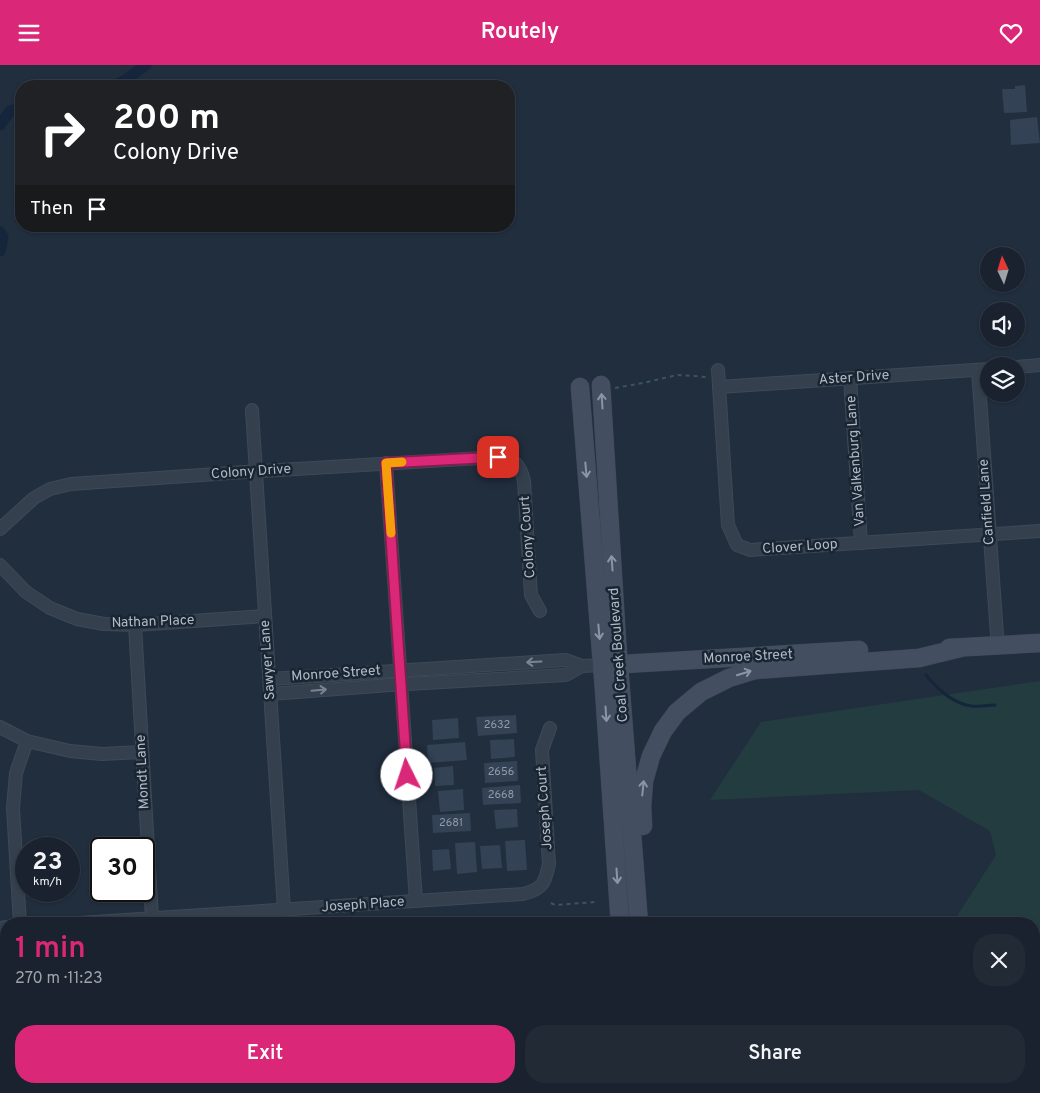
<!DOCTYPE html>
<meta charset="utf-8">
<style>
:root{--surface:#19222e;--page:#222a36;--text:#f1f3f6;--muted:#9fa4aa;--line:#373f4a;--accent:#db2777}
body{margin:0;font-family:Overpass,sans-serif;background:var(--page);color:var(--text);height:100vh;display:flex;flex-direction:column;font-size:19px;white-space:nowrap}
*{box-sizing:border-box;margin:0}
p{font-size:16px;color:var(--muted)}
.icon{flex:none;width:28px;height:28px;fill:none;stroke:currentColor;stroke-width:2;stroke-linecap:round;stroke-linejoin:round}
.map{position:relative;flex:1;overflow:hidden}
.drawer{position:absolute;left:0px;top:852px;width:1040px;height:176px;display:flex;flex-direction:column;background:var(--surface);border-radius:20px 20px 0 0;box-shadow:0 1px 4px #0004,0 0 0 1px var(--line)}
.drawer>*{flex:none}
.hud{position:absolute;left:15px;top:15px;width:500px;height:152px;border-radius:20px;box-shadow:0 1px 4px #0004,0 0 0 1px var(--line);background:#202124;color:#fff;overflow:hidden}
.needle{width:32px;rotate:356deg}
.fabs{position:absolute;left:980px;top:182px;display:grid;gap:10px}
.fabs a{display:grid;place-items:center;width:45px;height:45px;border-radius:50%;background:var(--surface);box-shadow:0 1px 4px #0004,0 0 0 1px var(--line);font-size:25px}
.speed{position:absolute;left:15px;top:772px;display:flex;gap:10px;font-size:25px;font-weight:700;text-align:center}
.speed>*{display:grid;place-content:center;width:65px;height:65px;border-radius:50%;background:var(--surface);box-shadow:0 1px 4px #0004,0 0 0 1px var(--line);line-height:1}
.speed small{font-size:12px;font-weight:400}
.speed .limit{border:2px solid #111;border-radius:8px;background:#fff;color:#111}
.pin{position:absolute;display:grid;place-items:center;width:42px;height:42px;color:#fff;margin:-21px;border-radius:10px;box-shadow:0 2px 8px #0006}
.me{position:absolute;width:55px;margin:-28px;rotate:356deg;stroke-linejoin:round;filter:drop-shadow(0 0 4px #0008)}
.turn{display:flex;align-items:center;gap:18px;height:105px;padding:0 15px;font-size:22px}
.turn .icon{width:65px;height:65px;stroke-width:2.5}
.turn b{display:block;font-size:35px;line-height:42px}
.then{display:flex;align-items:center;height:48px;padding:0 15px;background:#0003;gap:10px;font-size:19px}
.round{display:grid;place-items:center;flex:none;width:52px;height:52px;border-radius:20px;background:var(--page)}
.head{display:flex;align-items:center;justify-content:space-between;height:85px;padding:0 15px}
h1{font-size:30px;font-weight:600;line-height:38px;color:var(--accent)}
.action{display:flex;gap:10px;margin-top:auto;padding:10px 15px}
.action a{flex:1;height:58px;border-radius:20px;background:var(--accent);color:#fff;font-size:20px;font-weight:600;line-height:58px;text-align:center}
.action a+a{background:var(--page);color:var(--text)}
header{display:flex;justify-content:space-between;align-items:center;height:65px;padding:0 15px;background:var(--accent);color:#fff;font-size:22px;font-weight:600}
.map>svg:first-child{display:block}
.green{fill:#233c3f}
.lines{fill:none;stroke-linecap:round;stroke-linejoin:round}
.stream{stroke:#14253c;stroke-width:3}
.canal{stroke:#14253c;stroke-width:11}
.building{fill:#334254}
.minor-casing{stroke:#3e4956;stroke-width:14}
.secondary-casing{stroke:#3e4956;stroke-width:19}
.path{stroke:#3c5557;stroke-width:2;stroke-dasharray:4 4;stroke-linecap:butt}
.minor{stroke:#35404e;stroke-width:12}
.secondary{stroke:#434f61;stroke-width:18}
.oneway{stroke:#8a95a5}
.oneway2{stroke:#798392}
.route-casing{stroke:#8e194d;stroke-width:12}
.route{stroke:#db2777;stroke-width:9}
.slow{stroke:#f59e0b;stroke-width:9}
.labels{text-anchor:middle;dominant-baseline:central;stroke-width:5;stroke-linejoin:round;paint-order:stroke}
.number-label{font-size:11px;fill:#909aaa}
.street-label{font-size:14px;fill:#b1bac9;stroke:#1a2532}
</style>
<header><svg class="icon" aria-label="menu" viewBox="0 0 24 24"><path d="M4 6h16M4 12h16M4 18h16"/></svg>Routely<svg class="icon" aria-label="heart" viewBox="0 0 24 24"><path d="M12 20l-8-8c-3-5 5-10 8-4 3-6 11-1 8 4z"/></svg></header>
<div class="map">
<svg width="1040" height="1028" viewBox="0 0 1040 1028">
<rect width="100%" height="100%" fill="#212e3e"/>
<g class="green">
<path d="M1040,616V931L1034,932V859H952L996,790L990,766L919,725L710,735L761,657Z"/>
<path d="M1034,974H1040V1028H863L864,1022H1034Z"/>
</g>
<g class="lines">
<path class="stream" d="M926,610C938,625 952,638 971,641C978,642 987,640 995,640"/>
<g class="canal">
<path d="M114,21L122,17L146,0"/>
<path d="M0,60L10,46L21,42"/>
<path d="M0,167L3,172L0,186"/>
</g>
</g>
<g class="building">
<path d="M1025,20L1027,47L1004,48L1002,24H1015V21Z"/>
<path d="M1037,52L1040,78L1011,80L1010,55Z"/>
<path d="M516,650L517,668L478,671L476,652Z"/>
<path d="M458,653L459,673L433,675L432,655Z"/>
<path d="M514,674L515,692L491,694L490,675Z"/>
<path d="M465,677L467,695L428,698L427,680Z"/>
<path d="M517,696L518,716L485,718L484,698Z"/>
<path d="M453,701L454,720L435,721L434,703Z"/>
<path d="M520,720L521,738L483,740L482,723Z"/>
<path d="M463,724L464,745L440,747L438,726Z"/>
<path d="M517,744L518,762L496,764L494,745Z"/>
<path d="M470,748L471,766L433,768L432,750Z"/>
<path d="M525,775L527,805L507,806L505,776Z"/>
<path d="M475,777L477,807L457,809L455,778Z"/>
<path d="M500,780L502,803L482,804L480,781Z"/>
<path d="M449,784L451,804L433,806L432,785Z"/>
</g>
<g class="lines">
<g class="minor-casing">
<g id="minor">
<path d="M1016,302L1040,300"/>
<path d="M718,305L728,460L737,480L750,485L1040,466"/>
<path d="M978,305L997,570"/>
<path d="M850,313L861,478"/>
<path d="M719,322L989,304"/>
<path d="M252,345L284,845"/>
<path d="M386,398L416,836"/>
<path d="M0,464L34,433L50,424L71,419L245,407L498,392C516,395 520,400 524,416L531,530L540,546"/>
<path d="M0,500L26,527L50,543L77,554L104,559L135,560L265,551"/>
<path d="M135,560L152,853"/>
<path d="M270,614L566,595L582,601"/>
<path d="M271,629L390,620L566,610L582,601L602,600"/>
<path d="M0,662L27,676L70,686L102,689L142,687"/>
<path d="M20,859L13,743L16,708L27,676"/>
<path d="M63,859L523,829C543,824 545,818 549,799L542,685L550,663"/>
<path d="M0,863L6,862"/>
<path d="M32,1022L33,1028"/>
<path d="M387,1022V1028"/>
<path d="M532,1022L533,1028"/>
</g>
</g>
<g class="secondary-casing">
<g id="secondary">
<path d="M601,320L617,576L639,859"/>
<path d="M580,322L604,624L620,859"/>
<path d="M949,583L1040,578"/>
<path d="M607,600L859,585"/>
<path d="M643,761L642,742L644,716L651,691L663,666L677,647L701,627L729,613L755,605L919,593L960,583"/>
<path d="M632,1022V1028"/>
<path d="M651,1022V1028"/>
</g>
</g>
<g class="path">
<path d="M615,323L643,318L677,310L707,312"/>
<path d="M551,838L555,840L596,837"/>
<path d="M0,968L6,965"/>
</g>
<use href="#minor" class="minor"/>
<use href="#secondary" class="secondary"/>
</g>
<defs><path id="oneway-shaft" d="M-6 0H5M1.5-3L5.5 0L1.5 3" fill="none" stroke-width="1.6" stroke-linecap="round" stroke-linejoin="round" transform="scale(1.25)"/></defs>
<g class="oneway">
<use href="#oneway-shaft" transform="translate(602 336) rotate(-94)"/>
<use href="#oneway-shaft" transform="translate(586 405) rotate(85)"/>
<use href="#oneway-shaft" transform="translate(612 498) rotate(-94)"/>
<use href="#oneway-shaft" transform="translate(599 567) rotate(85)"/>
<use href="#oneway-shaft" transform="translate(744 608) rotate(-17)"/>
<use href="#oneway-shaft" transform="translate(606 649) rotate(86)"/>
<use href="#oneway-shaft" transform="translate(643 723) rotate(-84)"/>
<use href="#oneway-shaft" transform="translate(617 811) rotate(86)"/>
</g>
<g class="oneway2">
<use href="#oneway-shaft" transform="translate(534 597) rotate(177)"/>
<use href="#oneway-shaft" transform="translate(319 625) rotate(-5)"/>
</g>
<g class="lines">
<g class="route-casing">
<path id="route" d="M407,710L386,398L498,392"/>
</g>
<use href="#route" class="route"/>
<path class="slow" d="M391,468L386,398L402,397"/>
</g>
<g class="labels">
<g class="number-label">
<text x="497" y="660">2632</text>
<text x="501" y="707">2656</text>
<text x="501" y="730">2668</text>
<text x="451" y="758">2681</text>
</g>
<g class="street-label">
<text transform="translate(854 313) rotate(-4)">Aster Drive</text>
<text transform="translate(856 396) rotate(-94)">Van Valkenburg Lane</text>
<text transform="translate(251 407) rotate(-4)">Colony Drive</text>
<text transform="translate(987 437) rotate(-94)">Canfield Lane</text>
<text transform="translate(528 472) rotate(-94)">Colony Court</text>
<text transform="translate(800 482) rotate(-4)">Clover Loop</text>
<text transform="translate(153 557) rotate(-2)">Nathan Place</text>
<text transform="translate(619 590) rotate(-94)">Coal Creek Boulevard</text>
<text transform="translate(748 592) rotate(-3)">Monroe Street</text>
<text transform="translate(268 595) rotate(-94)">Sawyer Lane</text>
<text transform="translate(336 609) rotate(-4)">Monroe Street</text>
<text transform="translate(143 707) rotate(-93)">Mondt Lane</text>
<text transform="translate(545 743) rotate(-94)">Joseph Court</text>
<text transform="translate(363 840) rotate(-4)">Joseph Place</text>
</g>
</g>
</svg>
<div class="fabs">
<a><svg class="needle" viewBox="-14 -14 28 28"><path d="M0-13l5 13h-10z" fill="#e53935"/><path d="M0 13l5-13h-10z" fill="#9fa4aa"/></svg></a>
<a><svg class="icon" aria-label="sound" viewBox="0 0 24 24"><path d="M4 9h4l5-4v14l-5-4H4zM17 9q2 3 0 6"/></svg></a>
<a><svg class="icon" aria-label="layers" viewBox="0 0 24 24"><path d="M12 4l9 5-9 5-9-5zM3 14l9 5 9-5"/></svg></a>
</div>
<div class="speed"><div>23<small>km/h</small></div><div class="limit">30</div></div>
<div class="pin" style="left:498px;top:392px;background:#d93025"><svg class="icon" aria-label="arrive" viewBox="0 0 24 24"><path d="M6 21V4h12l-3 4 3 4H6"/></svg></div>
<svg class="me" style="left:407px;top:710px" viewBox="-20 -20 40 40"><circle r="19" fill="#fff"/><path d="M0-13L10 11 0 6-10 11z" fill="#db2777"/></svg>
<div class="hud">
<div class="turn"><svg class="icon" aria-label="right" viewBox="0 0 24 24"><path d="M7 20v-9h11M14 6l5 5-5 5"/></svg><div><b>200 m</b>Colony Drive</div></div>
<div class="then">Then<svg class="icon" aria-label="arrive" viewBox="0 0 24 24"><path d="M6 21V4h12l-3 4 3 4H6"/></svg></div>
</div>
<section class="drawer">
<div class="head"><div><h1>1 min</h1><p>270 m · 11:23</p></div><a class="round"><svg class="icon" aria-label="close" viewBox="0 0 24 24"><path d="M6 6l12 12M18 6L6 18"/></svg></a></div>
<div class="action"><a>Exit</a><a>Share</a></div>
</section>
</div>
